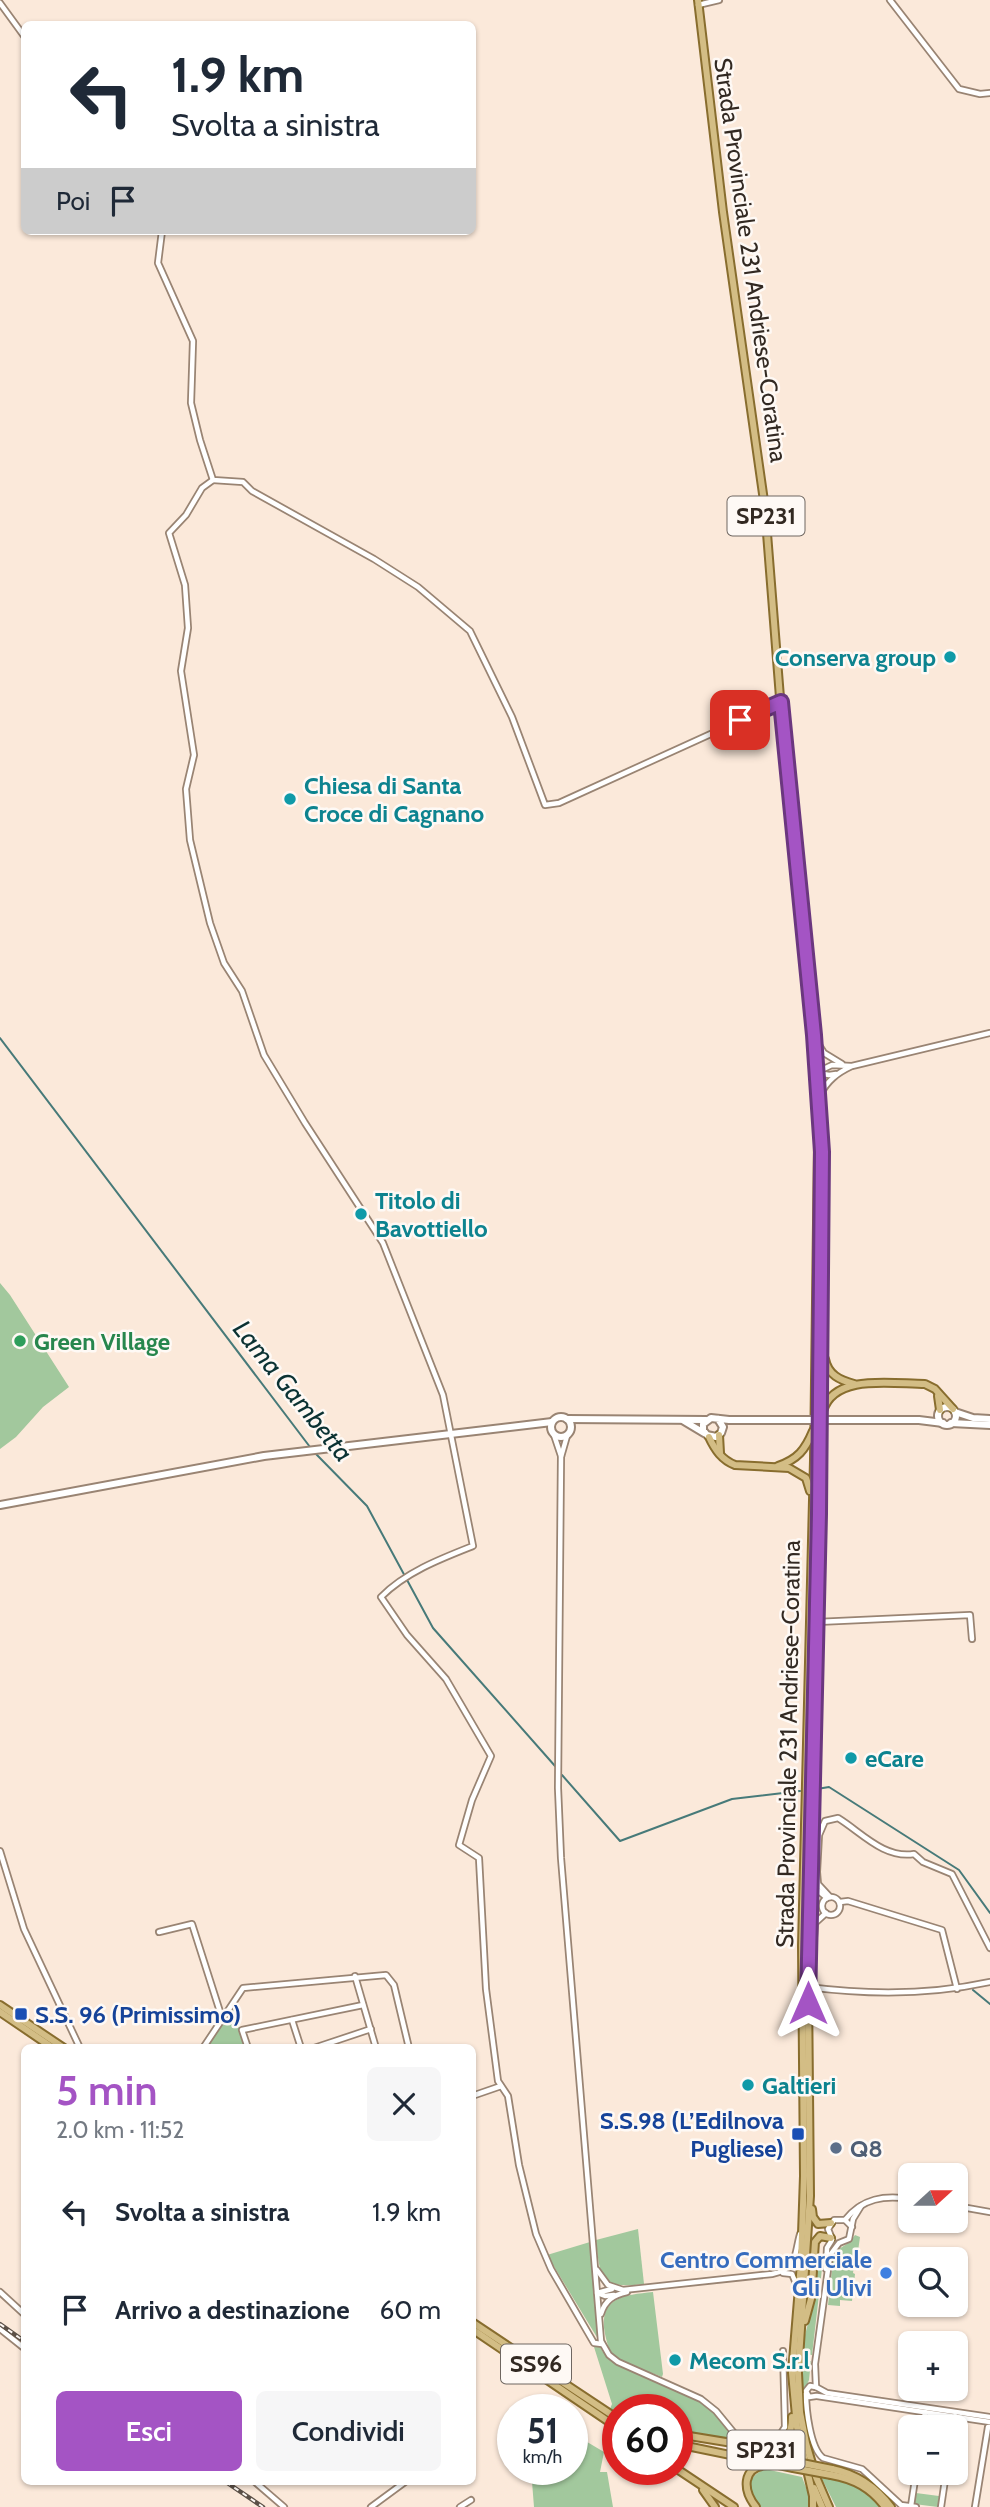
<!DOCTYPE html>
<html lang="it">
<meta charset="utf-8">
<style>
:root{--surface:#fff;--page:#f6f6f7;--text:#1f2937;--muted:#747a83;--accent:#a454c4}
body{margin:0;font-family:Cabin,sans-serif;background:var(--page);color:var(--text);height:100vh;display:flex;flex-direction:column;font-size:26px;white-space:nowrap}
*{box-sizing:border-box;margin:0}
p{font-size:23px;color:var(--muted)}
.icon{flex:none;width:38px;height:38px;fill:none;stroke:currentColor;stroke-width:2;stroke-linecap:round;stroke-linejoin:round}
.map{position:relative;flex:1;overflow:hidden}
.drawer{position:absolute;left:21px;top:2044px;width:455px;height:441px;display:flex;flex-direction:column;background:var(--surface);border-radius:10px;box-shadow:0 2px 5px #0004}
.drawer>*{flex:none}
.banner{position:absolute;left:21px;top:21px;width:455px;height:214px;border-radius:10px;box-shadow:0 2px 5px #0004;background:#fff;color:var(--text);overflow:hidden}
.needle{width:46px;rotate:69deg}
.buttons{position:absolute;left:898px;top:2163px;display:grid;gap:14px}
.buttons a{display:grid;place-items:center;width:70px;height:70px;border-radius:10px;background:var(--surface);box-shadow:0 2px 5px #0004;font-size:35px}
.speed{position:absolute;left:497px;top:2394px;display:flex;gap:14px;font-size:35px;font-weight:700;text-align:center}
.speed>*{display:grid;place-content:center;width:91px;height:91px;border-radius:50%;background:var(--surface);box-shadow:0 2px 5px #0004;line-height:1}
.speed small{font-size:18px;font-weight:400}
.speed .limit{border:10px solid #d22;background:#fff;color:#111}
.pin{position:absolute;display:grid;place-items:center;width:60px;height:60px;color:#fff;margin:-30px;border-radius:14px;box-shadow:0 4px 10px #0006}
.me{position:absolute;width:77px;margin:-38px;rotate:0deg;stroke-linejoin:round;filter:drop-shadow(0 0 5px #0008)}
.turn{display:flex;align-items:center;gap:24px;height:147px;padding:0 35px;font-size:32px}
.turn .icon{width:91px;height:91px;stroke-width:2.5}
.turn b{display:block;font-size:49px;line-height:60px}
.then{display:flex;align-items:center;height:66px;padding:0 35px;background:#0003;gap:14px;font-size:26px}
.round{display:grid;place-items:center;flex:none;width:74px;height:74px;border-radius:10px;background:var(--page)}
.summary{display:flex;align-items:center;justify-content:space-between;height:119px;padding:0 35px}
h1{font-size:42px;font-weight:600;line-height:52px;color:var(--accent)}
.button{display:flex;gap:14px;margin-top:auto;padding:14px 35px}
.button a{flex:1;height:80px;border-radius:10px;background:var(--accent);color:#fff;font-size:28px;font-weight:600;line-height:80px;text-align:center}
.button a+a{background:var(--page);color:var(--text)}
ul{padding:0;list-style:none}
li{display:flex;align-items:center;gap:21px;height:98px;padding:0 35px}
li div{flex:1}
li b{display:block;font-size:26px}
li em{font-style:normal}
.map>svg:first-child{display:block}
.green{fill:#a2c89d}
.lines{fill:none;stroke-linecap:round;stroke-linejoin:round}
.stream{stroke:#477a79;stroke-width:2}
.street-casing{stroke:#998473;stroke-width:8}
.secondary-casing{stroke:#998473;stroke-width:10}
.primary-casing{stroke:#886d2e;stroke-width:10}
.street{stroke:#fff;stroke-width:4.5}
.secondary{stroke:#fff;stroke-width:6}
.primary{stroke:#d3bd85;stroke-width:6}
.rail-casing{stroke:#5b5047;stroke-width:4.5}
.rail{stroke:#fef9f5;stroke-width:2;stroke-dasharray:5;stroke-linecap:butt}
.secondary-bridge-casing{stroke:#998473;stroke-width:10;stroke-linecap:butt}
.primary-bridge-casing{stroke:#886d2e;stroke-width:10;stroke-linecap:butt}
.secondary-bridge{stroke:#fff;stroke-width:6}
.primary-bridge{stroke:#d3bd85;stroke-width:6}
.route-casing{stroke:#6b377f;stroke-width:18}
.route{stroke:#a454c4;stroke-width:12}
.culture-dot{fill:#0f9aa8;stroke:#fef9f5;stroke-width:2.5}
.leisure-dot{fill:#2e9e5b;stroke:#fef9f5;stroke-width:2.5}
.transit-dot{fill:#1a4fb4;stroke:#fef9f5;stroke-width:2.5}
.service-dot{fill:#5c6f8a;stroke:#fef9f5;stroke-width:2.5}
.shop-dot{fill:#3f7fe0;stroke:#fef9f5;stroke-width:2.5}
.labels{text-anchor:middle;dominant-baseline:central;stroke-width:5;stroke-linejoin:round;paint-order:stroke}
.shield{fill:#fef9f5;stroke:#6f6761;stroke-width:2}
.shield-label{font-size:23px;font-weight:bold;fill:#322922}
.street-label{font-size:24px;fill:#322922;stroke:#fef9f5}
.culture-label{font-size:24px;font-weight:bold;fill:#0d838f;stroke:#fef9f5;text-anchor:start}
.leisure-label{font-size:24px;font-weight:bold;fill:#27864d;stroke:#fef9f5;text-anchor:start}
.transit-label{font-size:24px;font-weight:bold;fill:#164399;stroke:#fef9f5;text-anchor:start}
.service-label{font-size:24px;font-weight:bold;fill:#4e5e75;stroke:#fef9f5;text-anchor:start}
.shop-label{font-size:24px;font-weight:bold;fill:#366cbe;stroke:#fef9f5;text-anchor:end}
.water-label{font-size:26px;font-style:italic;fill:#0b3233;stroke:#fef9f5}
</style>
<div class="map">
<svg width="990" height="2507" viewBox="0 0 990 2507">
<rect width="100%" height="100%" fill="#fbe9da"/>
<g class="green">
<path d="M0,1283L10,1295L69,1387L43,1407L16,1437L0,1449Z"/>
<path d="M233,2008L246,2047H206Z"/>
<path d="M638,2229L644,2284C601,2289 600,2280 596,2240Z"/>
<path d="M855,2235L860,2237L856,2266H854L853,2273L855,2274L852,2301L840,2300V2306L828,2305L834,2252L850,2242Z"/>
<path d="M590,2242L598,2339L547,2255Z"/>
<path d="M816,2260H823L812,2355L803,2354L805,2335L814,2300Z"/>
<path d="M653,2292L663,2374L662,2377C648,2371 630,2366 617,2358C609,2352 607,2343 605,2334C598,2297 624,2295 653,2292Z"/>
<path d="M594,2347H600C611,2370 658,2380 680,2391C691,2397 704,2403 713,2411C724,2422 728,2436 742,2443L677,2431V2410H618V2412L610,2409L612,2404Z"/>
<path d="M803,2361H811L809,2380L803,2394Z"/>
<path d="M572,2433L604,2452L600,2472H607L613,2507H534L531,2469H572Z"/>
<path d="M765,2469L802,2477L810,2498L809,2507H760C747,2492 745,2477 765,2469Z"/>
<path d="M821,2477C848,2482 863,2485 881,2507H836Z"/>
<path d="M916,2493L939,2496L938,2507L914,2504Z"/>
</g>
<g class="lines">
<g class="stream">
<path d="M0,1038L310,1447"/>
<path d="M316,1454L367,1506L433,1628L555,1766"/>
<path d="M562,1775L620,1841L732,1799L800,1791"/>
<path d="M817,1789L829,1787L959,1870L990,1913"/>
<path d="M973,1990L990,2004"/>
</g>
<g class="street-casing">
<g id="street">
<path d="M890,0L959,89L980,94L990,93"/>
<path d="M0,3L24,36"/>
<path d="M698,5L719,0"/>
<path d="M162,231L158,263L193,341L191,403L200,440L213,480L243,482L252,491L374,559L418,587L470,631L512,717L545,805L559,803L781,702"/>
<path d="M213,480L202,488L186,515L169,533L185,585L188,628L181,671L194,755L186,789L190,840L210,923L224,963L242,991L264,1055L305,1123L383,1243L443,1395L473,1546C440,1559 406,1572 381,1597L407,1635L446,1679L491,1756L472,1800L459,1845L479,1858L486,1989L498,2081L508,2096L519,2165L536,2234L551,2269L594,2343L602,2344"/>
<path d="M815,1039L824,1053L842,1064"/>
<path d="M817,1072L832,1065L851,1066"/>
<path d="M818,1073L829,1075L836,1074"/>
<path d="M820,1095C827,1081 837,1073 852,1066L990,1033"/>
<path d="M554,1435L561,1456"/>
<path d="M567,1436L561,1457L558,1788L561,1858L601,2341L609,2355L618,2362L701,2399L716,2411L739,2439L760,2444L778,2438L785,2427L783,2351"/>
<path d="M817,1622L970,1615L972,1639"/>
<path d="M0,1851L24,1929L80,2048"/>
<path d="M813,1880L815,1888L827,1898"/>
<circle cx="831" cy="1906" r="9"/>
<path d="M830,1897L818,1884L817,1872L819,1835L825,1821L838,1818C861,1832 884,1859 914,1854L923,1862L952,1874L990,1948"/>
<path d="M840,1902L848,1901L942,1930L957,1989"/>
<path d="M159,1932L192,1924L222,2018"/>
<path d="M810,1958L813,1952L815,1923L826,1913"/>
<path d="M355,1976L376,2048"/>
<path d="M808,1987C869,1995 930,1995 990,1982"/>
<path d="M292,2020L301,2048"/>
<path d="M203,2048L243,1988L386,1975L394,1985L409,2048"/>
<path d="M248,2048L242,2030L363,2005"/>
<path d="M314,2048L371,2029"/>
<path d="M472,2096L501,2086"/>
<path d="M956,2206L990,2212"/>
<path d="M845,2220C862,2198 885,2195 910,2199"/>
<path d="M832,2239L828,2229L834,2220H845L852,2227"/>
<path d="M826,2269L827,2248L832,2240"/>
<path d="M597,2270L608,2285L623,2290L772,2274C798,2269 794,2256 800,2234"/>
<path d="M783,2273L792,2274L797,2286"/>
<path d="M612,2289L597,2293L605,2296L614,2295"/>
<path d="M0,2292L24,2314"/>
<path d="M601,2314C605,2300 614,2295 627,2292"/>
<path d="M0,2329L24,2348"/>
<path d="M816,2387L815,2364L830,2255L839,2243L849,2239L853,2219L861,2206"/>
<path d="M816,2387L827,2393L990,2417"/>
<path d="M816,2387L810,2386L806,2391L809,2397L816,2396"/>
<path d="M806,2393C806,2409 810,2448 823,2458L862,2469L901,2505L916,2507"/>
<path d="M817,2396L990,2422"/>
<path d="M923,2427L925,2412"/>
<path d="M953,2427L955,2416"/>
<path d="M255,2482L284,2507"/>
<path d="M911,2506L916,2473"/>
<path d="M371,2507L405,2482"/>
<path d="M460,2507L471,2500"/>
<path d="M941,2507L946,2473"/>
<path d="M975,2507L988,2427H990"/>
</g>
</g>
<g class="secondary-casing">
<g id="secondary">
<circle cx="947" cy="1416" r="9"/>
<path d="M955,1412L973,1418L990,1419"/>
<circle cx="561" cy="1427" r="10"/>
<path d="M567,1419L706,1420"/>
<path d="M718,1419L723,1427L721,1433L716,1437L707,1435L703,1430V1424L711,1418L729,1420H803"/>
<path d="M836,1420H919L943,1423"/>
<path d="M684,1421L704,1433"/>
<path d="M951,1423L990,1425"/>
<path d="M0,1505L264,1456L552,1422"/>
</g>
</g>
<g class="primary-casing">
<g id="primary">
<path d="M698,0L723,212L765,508L784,748L814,1035L822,1152L819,1514L808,1987L810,2196L798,2373L800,2412L806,2443L816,2477L829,2507"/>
<path d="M825,1359C828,1375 840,1380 854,1384"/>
<path d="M938,1396L940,1410"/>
<path d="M823,1411C834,1373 893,1384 925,1384L935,1389L953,1409"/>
<path d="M719,1435L720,1453"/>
<path d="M709,1437C715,1450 722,1460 735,1465L789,1468L806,1478L810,1491"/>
<path d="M778,1466C798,1459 805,1450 813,1431"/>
<path d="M0,2005L64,2048"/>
<path d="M0,2012L53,2048"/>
<path d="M812,2209L813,2217L818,2224L831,2223"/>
<path d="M805,2321L811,2299L815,2242L820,2236L831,2238"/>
<path d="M472,2322L618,2419"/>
<path d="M472,2329L618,2428"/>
<path d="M677,2434L769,2449C786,2445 792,2434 792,2417"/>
<path d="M677,2444L793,2468"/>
<path d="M732,2451L792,2461"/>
<path d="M677,2469L734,2507"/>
<path d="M832,2469C857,2474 876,2487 891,2507"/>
<path d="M831,2475C854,2479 871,2488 885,2507"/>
<path d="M814,2488L822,2507"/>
<path d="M703,2490L715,2507"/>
<path d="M756,2507C743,2491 741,2467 767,2465"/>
<path d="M813,2507V2496L797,2427L792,2373L801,2263L804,2176L802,1946L814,1460L818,1145"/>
</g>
</g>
<use href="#street" class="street"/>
<use href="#secondary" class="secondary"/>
<use href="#primary" class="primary"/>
<g class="rail-casing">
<g id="rail">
<path d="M0,2324L24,2341"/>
<path d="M226,2482L263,2507"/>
</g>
</g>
<use href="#rail" class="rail"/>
<g class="secondary-bridge-casing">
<path id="secondary-bridge" d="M803,1420H836"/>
</g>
<g class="primary-bridge-casing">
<g id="primary-bridge">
<path d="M792,2461L832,2469"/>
<path d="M793,2468L831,2475"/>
</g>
</g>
<use href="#secondary-bridge" class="secondary-bridge"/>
<use href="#primary-bridge" class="primary-bridge"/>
</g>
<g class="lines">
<g class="route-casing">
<path id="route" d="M740,720L781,702L814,1035L822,1152L819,1514L808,2003"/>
</g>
<use href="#route" class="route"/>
</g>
<g class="culture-dot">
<circle cx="950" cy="657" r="7"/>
<circle cx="290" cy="799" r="7"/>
<circle cx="361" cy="1214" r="7"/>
<circle cx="851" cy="1758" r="7"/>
<circle cx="748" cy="2085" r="7"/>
<circle cx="675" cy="2360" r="7"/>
</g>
<circle class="leisure-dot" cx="20" cy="1341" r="7"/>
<g class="transit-dot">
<rect x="14" y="2007" width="14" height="14" rx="3.5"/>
<rect x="791" y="2127" width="14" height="14" rx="3.5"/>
</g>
<circle class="service-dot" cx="836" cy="2148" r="7"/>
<circle class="shop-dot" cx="886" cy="2273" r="7"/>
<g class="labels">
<g class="shield">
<rect x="727.5" y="496.5" width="77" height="39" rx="5"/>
<rect x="501" y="2344.5" width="70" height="39" rx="5"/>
<rect x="727.5" y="2430.5" width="77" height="39" rx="5"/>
</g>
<g class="shield-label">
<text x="766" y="516">SP231</text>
<text x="536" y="2364">SS96</text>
<text x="766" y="2450">SP231</text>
</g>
<g class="street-label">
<text transform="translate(751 260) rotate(82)">Strada Provinciale 231 Andriese-Coratina</text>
<text transform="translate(788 1744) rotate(-89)">Strada Provinciale 231 Andriese-Coratina</text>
</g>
<g class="culture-label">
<text x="936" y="657" text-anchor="end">Conserva group</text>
<text x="304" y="785">Chiesa di Santa<tspan x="304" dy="28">Croce di Cagnano</tspan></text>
<text x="375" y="1200">Titolo di<tspan x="375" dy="28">Bavottiello</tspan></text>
<text x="865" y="1758">eCare</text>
<text x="762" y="2085">Galtieri</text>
<text x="689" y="2360">Mecom S.r.l</text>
</g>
<g class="leisure-label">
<text x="34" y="1341">Green Village</text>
</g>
<g class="transit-label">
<text x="35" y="2014">S.S. 96 (Primissimo)</text>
<text x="784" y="2120" text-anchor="end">S.S.98 (L’Edilnova<tspan x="784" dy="28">Pugliese)</tspan></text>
</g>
<g class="service-label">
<text x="850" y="2148">Q8</text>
</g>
<g class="shop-label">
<text x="872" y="2259">Centro Commerciale<tspan x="872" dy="28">Gli Ulivi</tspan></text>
</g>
<g class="water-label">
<text transform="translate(293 1391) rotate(51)">Lama Gambetta</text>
</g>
</g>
</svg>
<div class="buttons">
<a><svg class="needle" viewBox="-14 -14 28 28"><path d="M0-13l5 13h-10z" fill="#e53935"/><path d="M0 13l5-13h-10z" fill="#747a83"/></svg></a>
<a><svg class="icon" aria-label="search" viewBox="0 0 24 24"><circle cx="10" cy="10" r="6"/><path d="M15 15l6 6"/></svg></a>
<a>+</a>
<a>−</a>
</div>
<div class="speed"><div>51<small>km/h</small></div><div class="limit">60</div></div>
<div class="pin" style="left:740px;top:720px;background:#d93025"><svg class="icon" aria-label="arrive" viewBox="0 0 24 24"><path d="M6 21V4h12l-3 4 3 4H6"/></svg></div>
<svg class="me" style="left:808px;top:2003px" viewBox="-20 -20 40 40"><path d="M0-17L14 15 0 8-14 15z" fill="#a454c4" stroke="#fff" stroke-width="4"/></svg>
<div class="banner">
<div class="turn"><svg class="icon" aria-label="left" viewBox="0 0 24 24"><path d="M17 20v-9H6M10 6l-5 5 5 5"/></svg><div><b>1.9 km</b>Svolta a sinistra</div></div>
<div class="then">Poi<svg class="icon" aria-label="arrive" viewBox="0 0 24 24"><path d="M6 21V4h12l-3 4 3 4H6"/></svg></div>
</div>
<section class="drawer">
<div class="summary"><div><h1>5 min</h1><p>2.0 km · 11:52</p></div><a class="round"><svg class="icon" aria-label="close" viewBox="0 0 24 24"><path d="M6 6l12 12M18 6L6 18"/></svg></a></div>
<ul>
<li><svg class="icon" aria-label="left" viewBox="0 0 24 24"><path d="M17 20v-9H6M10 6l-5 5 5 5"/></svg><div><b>Svolta a sinistra</b></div><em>1.9 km</em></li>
<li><svg class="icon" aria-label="arrive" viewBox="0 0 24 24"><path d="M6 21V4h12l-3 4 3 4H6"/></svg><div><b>Arrivo a destinazione</b></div><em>60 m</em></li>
</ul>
<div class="button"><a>Esci</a><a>Condividi</a></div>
</section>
</div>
